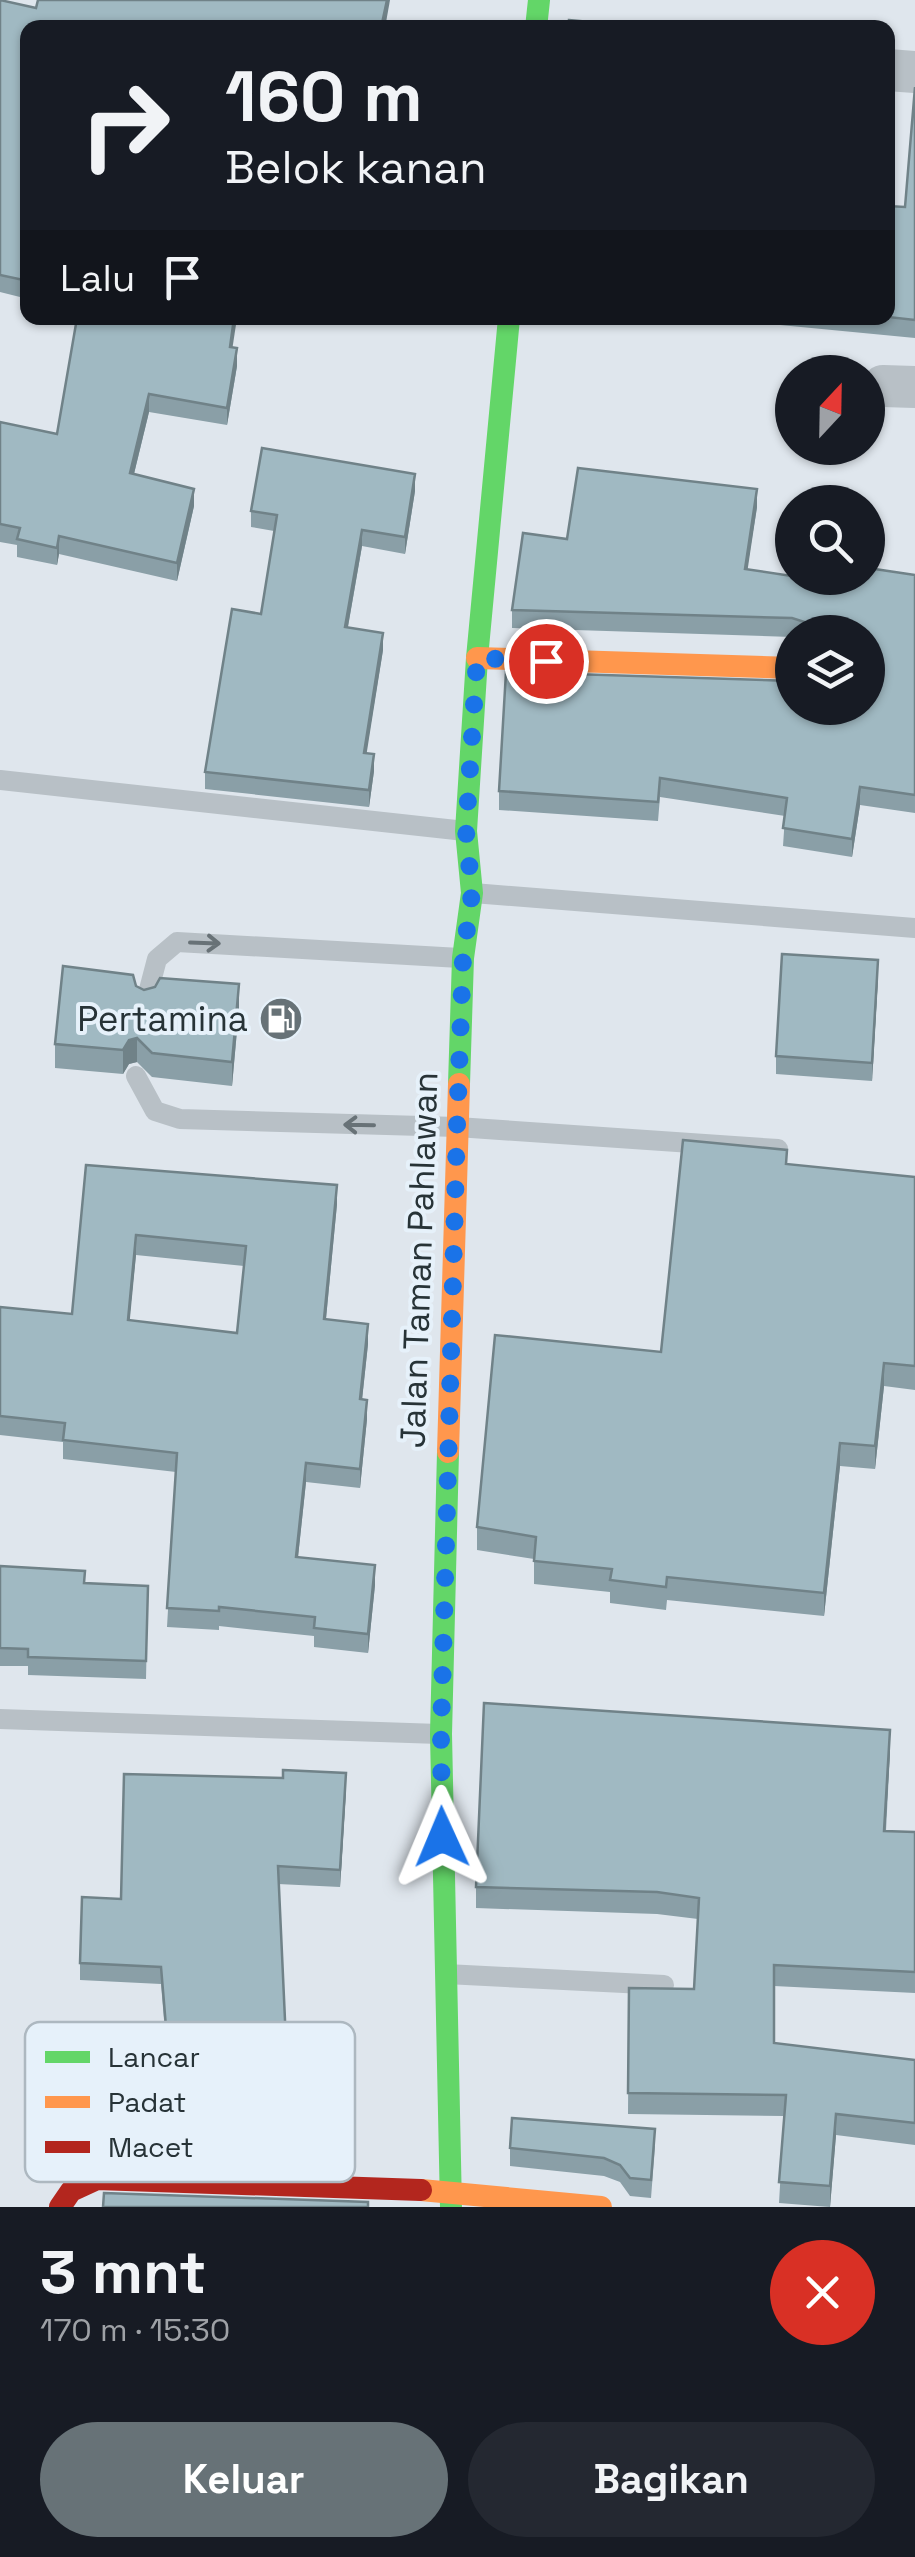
<!DOCTYPE html>
<html lang="id">
<meta charset="utf-8">
<style>
:root{--surface:#171b24;--page:#242831;--text:#f1f3f6;--muted:#9ea1a6;--accent:#677277}
body{margin:0;font-family:"Space Grotesk",sans-serif;background:var(--page);color:var(--text);height:100vh;display:flex;flex-direction:column;font-size:38px;white-space:nowrap}
*{box-sizing:border-box;margin:0}
p{font-size:32px;color:var(--muted)}
.icon{flex:none;width:55px;height:55px;fill:none;stroke:currentColor;stroke-width:2;stroke-linecap:round;stroke-linejoin:round}
.map{position:relative;height:2207px;overflow:hidden}
.side{display:flex;flex-direction:column;background:var(--surface);flex:1}
.side>*{flex:none}
.top-card{position:absolute;left:20px;top:20px;width:875px;height:305px;border-radius:20px;box-shadow:0 2px 8px #0004;background:#171b24;color:var(--text);overflow:hidden}
.needle{width:65px;rotate:22deg}
.buttons{position:absolute;left:775px;top:355px;display:grid;gap:20px}
.buttons a{display:grid;place-items:center;width:110px;height:110px;border-radius:50%;background:var(--surface);box-shadow:0 2px 8px #0004;font-size:50px}
.pin{position:absolute;display:grid;place-items:center;width:85px;height:85px;color:#fff;margin:-42px;border:5px solid #fff;border-radius:50%;box-shadow:0 2px 10px #0007}
.me{position:absolute;width:110px;margin:-55px;rotate:359deg;stroke-linejoin:round;filter:drop-shadow(0 0 8px #0008)}
.turn{display:flex;align-items:center;gap:35px;height:210px;padding:0 40px;font-size:45px}
.turn .icon{width:130px;height:130px;stroke-width:2.5}
.turn b{display:block;font-size:70px;line-height:85px}
.then{display:flex;align-items:center;height:95px;padding:0 40px;background:#0003;gap:20px;font-size:38px}
.round{display:grid;place-items:center;flex:none;width:105px;height:105px;border-radius:52px;background:var(--page)}
.summary{display:flex;align-items:center;justify-content:space-between;height:170px;padding:0 40px}
h1{font-size:60px;font-weight:700;line-height:75px}
.action{display:flex;gap:20px;margin-top:auto;padding:20px 40px}
.action a{flex:1;height:115px;border-radius:60px;background:var(--accent);color:#fff;font-size:40px;font-weight:700;line-height:115px;text-align:center}
.action a+a{background:var(--page);color:var(--text)}
.map>svg:first-child{display:block}
.lines{fill:none;stroke-linecap:round;stroke-linejoin:round}
.lane{stroke:#b8c0c6;stroke-width:20}
.street{stroke:#b8c0c6;stroke-width:42}
.fast{stroke:#63d668;stroke-width:22}
.slow{stroke:#ff974d;stroke-width:22}
.jam{stroke:#b3261e;stroke-width:22}
.wall{fill:#8a9fa7;fill-rule:evenodd}
.shaded-wall{fill:#708288}
.building{fill:#a0b9c2;stroke:#708288;stroke-width:2.5;fill-rule:evenodd}
.oneway{stroke:#687277}
.route{stroke:#1a73e8;stroke-width:18;stroke-dasharray:0 32.4}
.labels{text-anchor:middle;dominant-baseline:central;stroke-width:8;stroke-linejoin:round;paint-order:stroke}
.poi-label{font-size:35px;fill:#273337;stroke:#e6f1fa;text-anchor:end}
.street-label{font-size:35px;fill:#273337;stroke:#e6f1fa}
.key{fill:#e6f1fa;stroke:#adb8c0;stroke-width:2.5}
.key-label{font-size:28px;fill:#273337}
</style>
<div class="map">
<svg width="915" height="2207" viewBox="0 0 915 2207">
<rect width="100%" height="100%" fill="#dfe6ed"/>
<g class="lines">
<g class="lane">
<path d="M0,780L465,831"/>
<path d="M473,893L915,928"/>
<path d="M146,1001L157,959L177,942L460,958"/>
<path d="M136,1076L155,1111L180,1119L457,1127L778,1149"/>
<path d="M0,1719L439,1734"/>
<path d="M446,1974L664,1985"/>
</g>
<g class="street">
<path d="M888,70L915,72"/>
<path d="M883,386L915,387"/>
</g>
<g class="fast">
<path d="M536,28L539,0"/>
<path d="M459,1084L463,958L472,893L466,831L477,658L509,318"/>
<path d="M448,1452L441,1734L451,2207"/>
</g>
<g class="slow">
<path d="M477,658L792,668"/>
<path d="M448,1452L459,1084"/>
<path d="M421,2190L601,2207"/>
</g>
<path class="jam" d="M60,2207L71,2191L97,2179L421,2190"/>
</g>
<g class="wall">
<path d="M0,0L36,8L385,28H28V299L0,292Z"/>
<path d="M915,87V338L740,321V318H888L905,207Z"/>
<path d="M232,347L237,366L227,425L149,412L134,474L194,506L177,581L59,554L57,565L17,557V545L0,542V422L57,434Z"/>
<path d="M415,491L405,554L362,546L348,627L383,650L366,753L374,771L369,807L205,789V772L261,614L274,531L251,527V511Z"/>
<path d="M757,507L747,569L846,584L915,575V813L860,805L852,857L783,846L785,816L660,797L658,821L499,810V791L792,708L868,632H792V637L512,628V610L567,539Z"/>
<path d="M878,978L872,1081L776,1074V1056Z"/>
<path d="M136,986L144,990L239,1008L232,1086L152,1077L137,1062L129,1064L123,1074L55,1068V1044Z"/>
<path d="M787,1164L915,1177V1390L884,1386L875,1469L840,1466L824,1616L667,1600L666,1610L610,1603V1592L534,1584V1559L477,1550V1527L661,1352Z"/>
<path d="M86,1165L337,1204L326,1319L368,1344L362,1399L367,1419L360,1488L306,1482L298,1557L375,1585L368,1653L314,1647V1636L219,1626V1630L167,1627L176,1472L63,1459V1442L0,1435V1307L72,1314ZM136,1255L244,1266L237,1333L129,1320Z"/>
<path d="M0,1566L85,1583L148,1586L146,1679L28,1675V1666H0Z"/>
<path d="M890,1752L886,1831L915,1832V1993L774,1986V2043L915,2060V2145L836,2135L830,2207L779,2203L784,2116L628,2114L629,1988L694,1989L698,1919L657,1914L476,1908V1887Z"/>
<path d="M346,1790L340,1887L278,1884L287,2081L170,2091L161,1984L80,1980V1963L121,1899Z"/>
<path d="M655,2146L651,2198L630,2196L620,2182L604,2176L510,2166V2148Z"/>
</g>
<g class="shaded-wall">
<path d="M387,0H390L385,28H381Z"/>
<path d="M234,318H237L230,364V347Z"/>
<path d="M237,348V366L227,425V408Z"/>
<path d="M149,394V412L130,490V473Z"/>
<path d="M415,474V491L405,554V537Z"/>
<path d="M194,489V506L177,581V563Z"/>
<path d="M757,489V507L745,587V569Z"/>
<path d="M362,530V546L345,643V627Z"/>
<path d="M59,536V554L57,565V548Z"/>
<path d="M383,633V650L364,770V753Z"/>
<path d="M374,754V771L369,807V790Z"/>
<path d="M860,787V805L852,857V839Z"/>
<path d="M878,960V978L872,1081V1063Z"/>
<path d="M239,984V1008L232,1086V1062Z"/>
<path d="M137,1038V1062L129,1064L123,1074V1050L129,1040Z"/>
<path d="M337,1185V1204L324,1339V1319Z"/>
<path d="M136,1235V1255L128,1339V1320Z"/>
<path d="M368,1324V1344L360,1419V1399Z"/>
<path d="M884,1363V1386L875,1469V1446Z"/>
<path d="M367,1400V1419L360,1488V1469Z"/>
<path d="M840,1443V1466L824,1616V1593Z"/>
<path d="M306,1463V1482L296,1576V1557Z"/>
<path d="M375,1565V1585L368,1653V1634Z"/>
<path d="M890,1730V1752L884,1852V1831Z"/>
<path d="M346,1773V1790L340,1887V1870Z"/>
<path d="M836,2114V2135L830,2207V2186Z"/>
</g>
<g class="building">
<path d="M0,0L36,8L38,0H387L381,28H230L205,23V28H28V281L0,275Z"/>
<path d="M569,20L654,28H569Z"/>
<path d="M915,87V320L888,317V206L905,207Z"/>
<path d="M77,318H234L230,347L237,348L227,408L149,394L130,473L194,489L177,563L59,536L57,548L17,539L20,528L0,524V422L57,434Z"/>
<path d="M262,448L415,474L405,537L362,530L345,627L383,633L364,753L374,754L369,790L205,772L232,609L261,614L277,515L251,511Z"/>
<path d="M578,468L757,489L745,569L792,576V578H803L846,584L847,578H868V568L915,575V795L860,787L852,839L783,828L787,798L660,778L658,802L499,791L506,672L792,681V708H868V632H817L808,623L792,618L512,610L523,533L567,539Z"/>
<path d="M782,954L878,960L872,1063L776,1056Z"/>
<path d="M63,966L133,975L136,986L144,990L155,987L160,978L239,984L232,1062L152,1053L137,1038L129,1040L123,1050L55,1044Z"/>
<path d="M683,1140L787,1150L786,1164L915,1177V1366L884,1363L875,1446L840,1443L824,1593L667,1577L666,1587L610,1580L612,1569L534,1561L536,1537L477,1527L495,1335L661,1352Z"/>
<path d="M86,1165L337,1185L324,1319L368,1324L360,1399L367,1400L360,1469L306,1463L296,1557L375,1565L368,1634L314,1628L315,1617L219,1607V1611L167,1608L177,1453L63,1440L65,1423L0,1416V1307L72,1314ZM136,1235L246,1246L237,1333L128,1320Z"/>
<path d="M0,1566L85,1571L84,1583L148,1586L146,1661L28,1657V1649L0,1648Z"/>
<path d="M484,1703L890,1730L884,1831L915,1832V1972L774,1965V2043L915,2060V2123L836,2114L830,2186L779,2182L786,2095L628,2093L629,1988L694,1989L699,1898L657,1892L476,1887Z"/>
<path d="M283,1770L346,1773L340,1870L278,1866L287,2064L170,2074L161,1967L80,1963L82,1897L121,1899L124,1774L283,1778Z"/>
<path d="M512,2118L655,2129L651,2180L630,2178L620,2165L604,2158L510,2148Z"/>
<path d="M104,2193L368,2202V2207H103Z"/>
</g>
<defs><path id="oneway-shaft" d="M-6 0H5M1.5-3L5.5 0L1.5 3" fill="none" stroke-width="1.6" stroke-linecap="round" stroke-linejoin="round" transform="scale(2.5)"/></defs>
<g class="oneway">
<use href="#oneway-shaft" transform="translate(205 943) rotate(2)"/>
<use href="#oneway-shaft" transform="translate(359 1125) rotate(-179)"/>
</g>
<g class="lines">
<path class="route" d="M442,1837L441,1734L457,1127L463,958L472,893L466,831L477,658L546,661"/>
</g>
<defs>
<g id="fuel-disc" transform="scale(2.25)"><circle r="9.5" fill="#677277" stroke="#e6f1fa"/><path d="M-5.5-6h7V0h2V4h1.3V-2.5L3-4.5l.8-.8L6-3V5H2.5V1h-1V6h-7ZM-4.2-4.7v3.2H.2V-4.7Z" fill="#fff"/></g>
</defs>
<g fill-rule="evenodd">
<use href="#fuel-disc" x="281" y="1019"/>
</g>
<g class="labels">
<g class="poi-label">
<text x="248" y="1019">Pertamina</text>
</g>
<g class="street-label">
<text transform="translate(419 1260) rotate(-88)">Jalan Taman Pahlawan</text>
</g>
</g>
<rect x="25" y="2022" width="330" height="160" rx="15" class="key"/>
<rect x="45" y="2051" width="45" height="12" fill="#63d668"/>
<rect x="45" y="2096" width="45" height="12" fill="#ff974d"/>
<rect x="45" y="2141" width="45" height="12" fill="#b3261e"/>
<g class="key-label">
<text x="108" y="2067">Lancar</text>
<text x="108" y="2112">Padat</text>
<text x="108" y="2157">Macet</text>
</g>
</svg>
<div class="buttons">
<a><svg class="needle" viewBox="-14 -14 28 28"><path d="M0-13l5 13h-10z" fill="#e53935"/><path d="M0 13l5-13h-10z" fill="#9ea1a6"/></svg></a>
<a><svg class="icon" aria-label="search" viewBox="0 0 24 24"><circle cx="10" cy="10" r="6"/><path d="M15 15l6 6"/></svg></a>
<a><svg class="icon" aria-label="layers" viewBox="0 0 24 24"><path d="M12 4l9 5-9 5-9-5zM3 14l9 5 9-5"/></svg></a>
</div>
<div class="pin" style="left:546px;top:661px;background:#d93025"><svg class="icon" aria-label="arrive" viewBox="0 0 24 24"><path d="M6 21V4h12l-3 4 3 4H6"/></svg></div>
<svg class="me" style="left:442px;top:1837px" viewBox="-20 -20 40 40"><path d="M0-17L14 15 0 8-14 15z" fill="#1a73e8" stroke="#fff" stroke-width="4"/></svg>
<div class="top-card">
<div class="turn"><svg class="icon" aria-label="right" viewBox="0 0 24 24"><path d="M7 20v-9h11M14 6l5 5-5 5"/></svg><div><b>160 m</b>Belok kanan</div></div>
<div class="then">Lalu<svg class="icon" aria-label="arrive" viewBox="0 0 24 24"><path d="M6 21V4h12l-3 4 3 4H6"/></svg></div>
</div>
</div>
<section class="side">
<div class="summary"><div><h1>3 mnt</h1><p>170 m · 15:30</p></div><a class="round" style="background:#d93025;color:#fff"><svg class="icon" aria-label="close" viewBox="0 0 24 24"><path d="M6 6l12 12M18 6L6 18"/></svg></a></div>
<div class="action"><a>Keluar</a><a>Bagikan</a></div>
</section>
